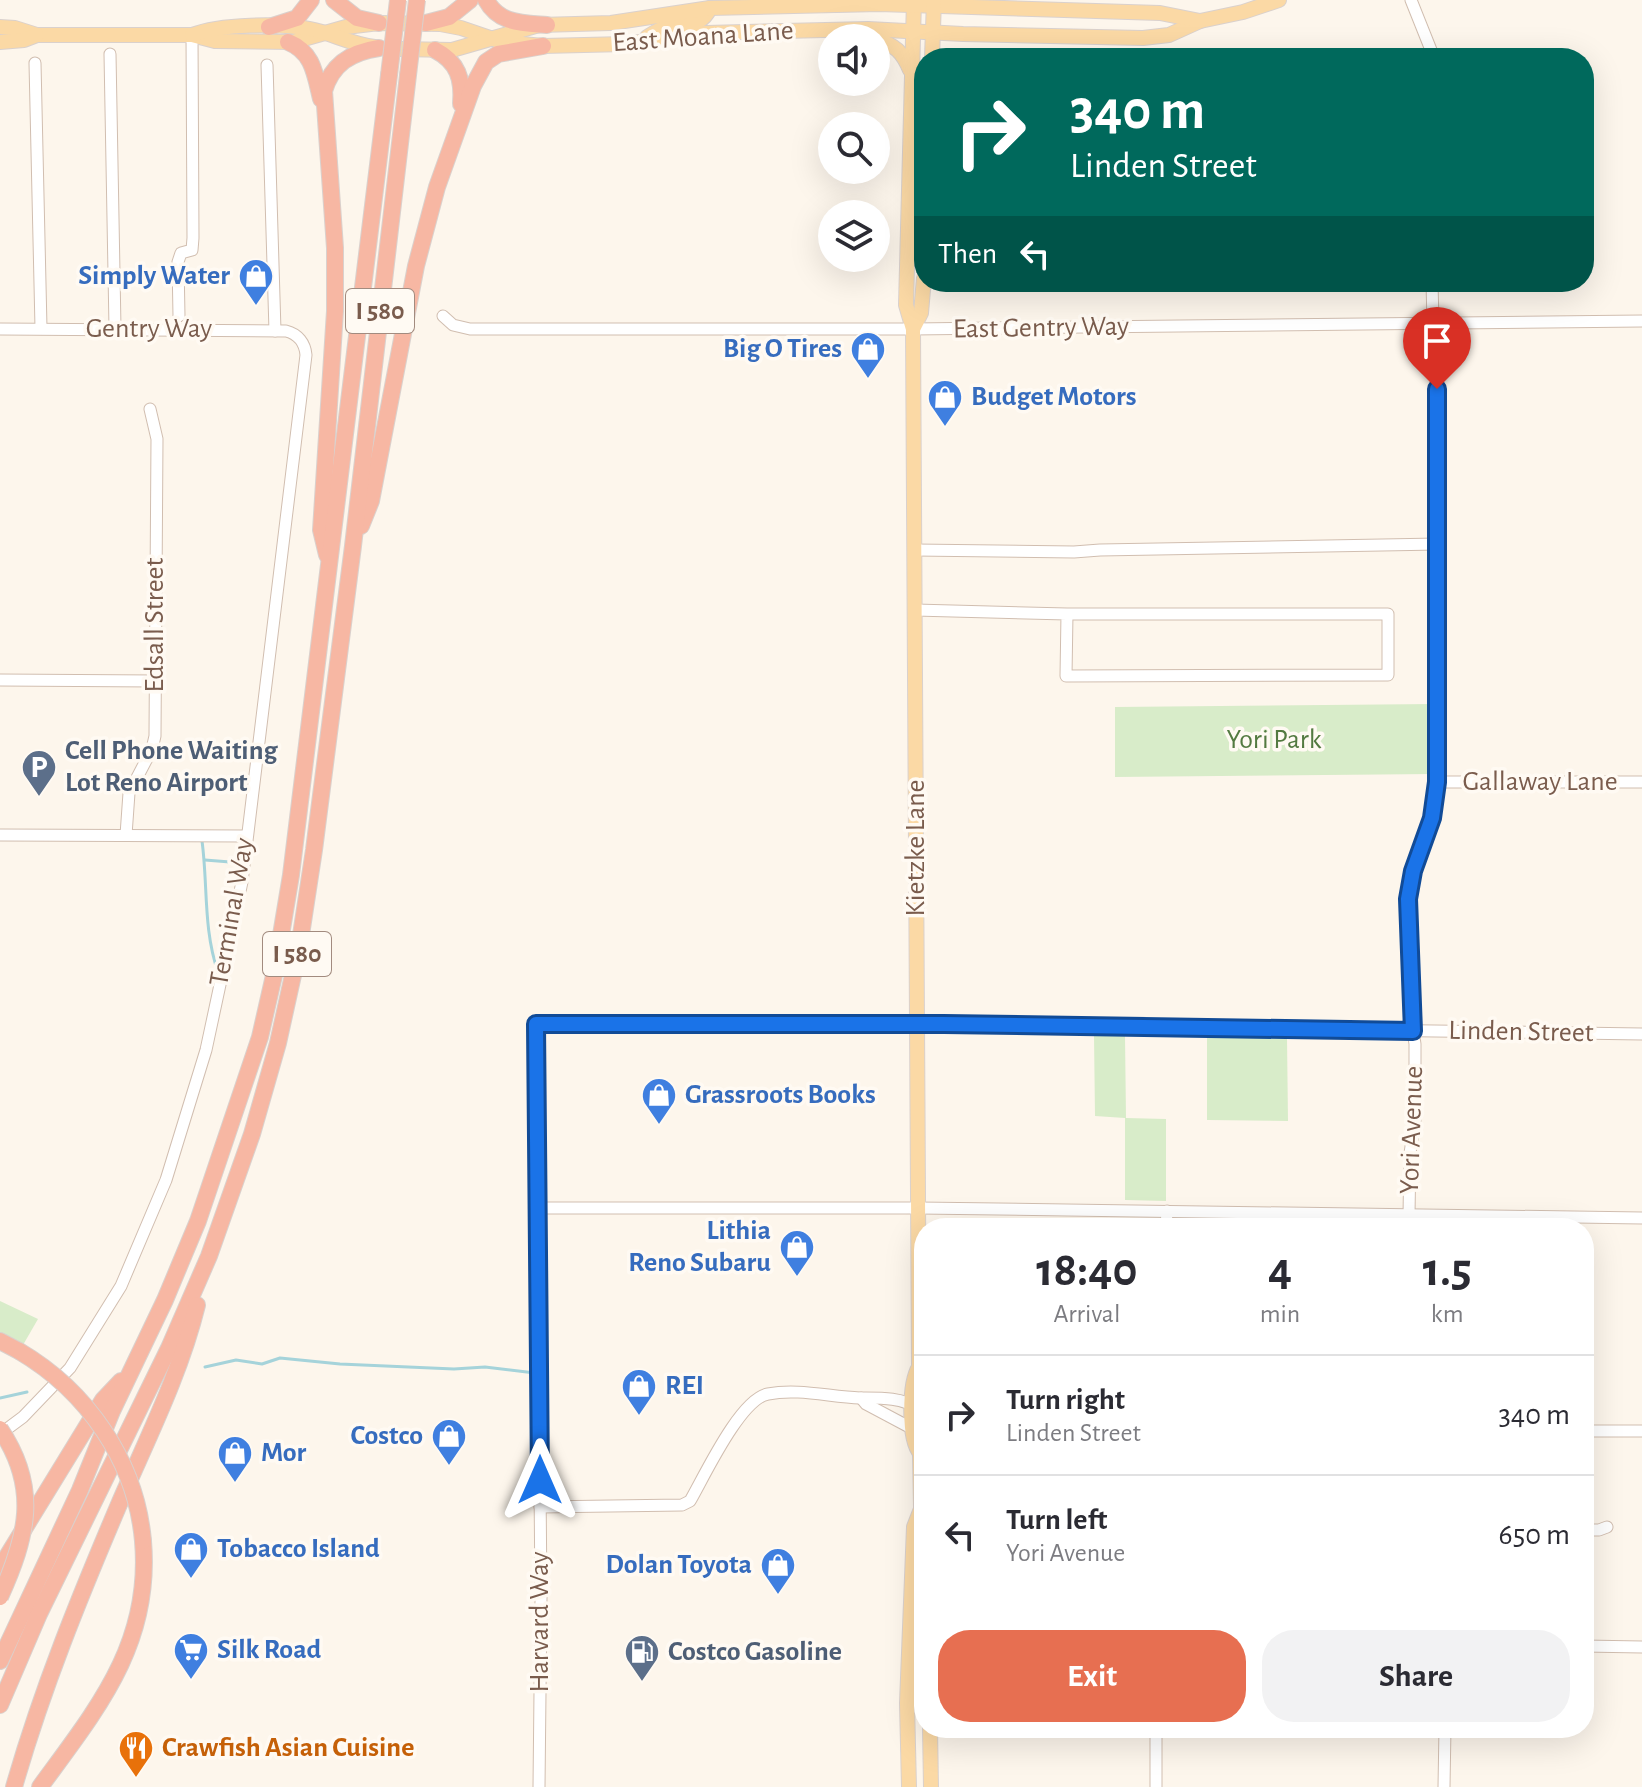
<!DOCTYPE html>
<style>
:root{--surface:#fff;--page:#f2f2f3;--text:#2b2b33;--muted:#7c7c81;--line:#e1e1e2;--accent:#e76f51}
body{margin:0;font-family:"Alegreya Sans",sans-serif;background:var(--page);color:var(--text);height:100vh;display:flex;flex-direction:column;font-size:30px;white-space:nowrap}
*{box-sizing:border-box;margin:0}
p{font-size:26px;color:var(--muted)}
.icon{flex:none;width:44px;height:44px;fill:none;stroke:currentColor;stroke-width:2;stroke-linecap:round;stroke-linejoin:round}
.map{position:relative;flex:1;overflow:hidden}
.details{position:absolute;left:914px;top:1218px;width:680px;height:520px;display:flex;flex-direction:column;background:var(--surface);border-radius:32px;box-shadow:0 8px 32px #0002}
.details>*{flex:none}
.top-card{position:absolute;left:914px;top:48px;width:680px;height:244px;border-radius:32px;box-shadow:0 8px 32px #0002;background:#00695c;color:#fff;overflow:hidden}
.buttons{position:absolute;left:818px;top:24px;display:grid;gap:16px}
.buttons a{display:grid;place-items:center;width:72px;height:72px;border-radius:50%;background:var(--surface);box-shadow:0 8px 32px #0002;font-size:40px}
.pin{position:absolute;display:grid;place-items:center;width:68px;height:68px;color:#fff;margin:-82px -34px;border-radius:50% 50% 50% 0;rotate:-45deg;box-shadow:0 0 8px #0007}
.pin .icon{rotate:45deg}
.me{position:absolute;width:88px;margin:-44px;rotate:0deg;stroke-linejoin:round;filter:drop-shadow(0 0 6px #0008)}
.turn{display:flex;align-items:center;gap:28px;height:168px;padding:0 24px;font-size:36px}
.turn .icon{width:104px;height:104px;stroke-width:2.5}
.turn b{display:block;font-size:56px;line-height:68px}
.then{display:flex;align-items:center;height:76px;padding:0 24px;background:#0003;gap:16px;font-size:30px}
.eta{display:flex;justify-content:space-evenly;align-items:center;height:136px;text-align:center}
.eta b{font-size:48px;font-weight:700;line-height:56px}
.primary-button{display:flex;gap:16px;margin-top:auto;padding:16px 24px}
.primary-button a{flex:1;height:92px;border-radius:32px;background:var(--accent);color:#fff;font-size:32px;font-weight:700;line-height:92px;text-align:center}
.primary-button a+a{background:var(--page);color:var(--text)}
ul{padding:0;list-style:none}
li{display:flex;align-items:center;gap:24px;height:120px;padding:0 24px;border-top:2px solid var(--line)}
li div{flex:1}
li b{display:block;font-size:30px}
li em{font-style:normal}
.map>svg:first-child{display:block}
.green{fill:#d8ecc9}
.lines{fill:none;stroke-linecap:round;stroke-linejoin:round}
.stream{stroke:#a5d3da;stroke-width:3}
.minor-casing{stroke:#d1beb0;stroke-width:13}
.major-casing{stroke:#dad1cd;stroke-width:16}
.highway-casing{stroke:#dad1cd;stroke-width:18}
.minor{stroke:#fff;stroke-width:11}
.major{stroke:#fbd9a5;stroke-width:14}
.highway{stroke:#f7b7a3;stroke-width:16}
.highway-bridge-casing{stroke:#dad1cd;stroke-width:18;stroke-linecap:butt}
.highway-bridge{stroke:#f7b7a3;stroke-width:16}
.route-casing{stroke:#114b97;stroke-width:20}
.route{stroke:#1a73e8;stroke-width:14}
.labels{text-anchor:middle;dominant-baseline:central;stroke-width:7;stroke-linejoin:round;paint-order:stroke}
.shield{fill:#fffaf3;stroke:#a28b7f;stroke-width:2}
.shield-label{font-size:26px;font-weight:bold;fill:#7a5c4d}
.street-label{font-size:28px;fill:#7a5c4d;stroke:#fffaf3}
.shop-label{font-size:28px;font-weight:bold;fill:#366cbe;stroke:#fffaf3;text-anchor:start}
.park-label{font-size:28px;fill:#537a41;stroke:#fffaf3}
.service-label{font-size:28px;font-weight:bold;fill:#4e5e75;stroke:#fffaf3;text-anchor:start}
.food-label{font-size:28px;font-weight:bold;fill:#c56008;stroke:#fffaf3;text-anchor:start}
</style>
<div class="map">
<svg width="1642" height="1787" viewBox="0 0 1642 1787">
<rect width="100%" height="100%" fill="#fdf6ec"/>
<g class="green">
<path d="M1434,704V774L1115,777V707Z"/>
<path d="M1094,1036H1125L1126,1118L1166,1119V1201L1125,1200V1118L1095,1116Z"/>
<path d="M1207,1038H1287L1288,1121L1207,1120Z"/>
<path d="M0,1301L38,1319L23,1345L0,1334Z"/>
</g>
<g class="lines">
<g class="stream">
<path d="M202,841C208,885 203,929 218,972"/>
<path d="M205,860L230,862"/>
<path d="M205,1367L236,1360L262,1364L280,1358L340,1364L454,1369L485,1367L535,1373"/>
<path d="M0,1398L27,1392"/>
</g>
<g class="minor-casing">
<g id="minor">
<path d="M1411,0L1431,50V58"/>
<path d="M110,54L115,328"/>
<path d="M35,63L41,328"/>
<path d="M267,65L275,331"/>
<path d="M179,316L178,262L181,253L192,250L193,238L192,35"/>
<path d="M443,316L453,325L470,329H913L1642,321"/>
<path d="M0,329L286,331C298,334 305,343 306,355L242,882L206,1050L166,1180L121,1286L70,1368L23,1417L0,1434"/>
<path d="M915,550L1074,552L1100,550L1438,544"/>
<path d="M915,610L1067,614H1388V675L1066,676L1067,614"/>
<path d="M0,680L155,681"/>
<path d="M1437,782H1642"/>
<path d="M0,835L246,836"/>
<path d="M126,835L129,793L152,749L155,736L157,439L150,409"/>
<path d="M538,1208H919L1642,1218"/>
<path d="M1409,1215L1410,1153L1415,1121V1044L1411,1019L1408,899L1413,871L1432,818L1437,782L1436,341L1433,323L1432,282"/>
<path d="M1166,1228L1167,1211"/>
<path d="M861,1398L866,1404L913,1429"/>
<path d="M1584,1431H1642"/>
<path d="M540,1507L682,1505L690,1501C704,1477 740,1399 768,1394C798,1388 830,1397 860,1398C879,1398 902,1397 919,1409L924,1424"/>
<path d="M1584,1530H1599L1607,1527"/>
<path d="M916,1596L924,1636"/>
<path d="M1584,1646L1642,1647"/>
<path d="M1156,1728V1787"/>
<path d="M539,1787L541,1598L536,1024H939L1642,1034"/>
<path d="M1444,1787L1445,1728"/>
</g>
</g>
<g class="major-casing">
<g id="major">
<path d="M914,0L906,305L913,329L919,1367C909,1383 908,1439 920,1453"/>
<path d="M0,27L15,28L37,35H192L215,41L293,42L346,27L379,23L440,24L461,28L502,42L543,46L625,44L706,33L868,29L963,34L1143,38L1169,35L1200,21L1243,12L1279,0"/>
<path d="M192,35C220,24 280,23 310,29C332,33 352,45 375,47"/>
<path d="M647,37C652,34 658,30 664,28C683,22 701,29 710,8"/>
<path d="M876,40C895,44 903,53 910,70"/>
<path d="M0,42L24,40L37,35"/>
<path d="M400,49L452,50L539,25L611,23L710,8L879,4L1160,13L1200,21"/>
<path d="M932,58L934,0"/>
<path d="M913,329L921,313L924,278"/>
<path d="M930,1728L931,1787"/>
<path d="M909,1787L907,1703L914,1527L921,1509L920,1453L924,1447"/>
</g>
</g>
<g class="highway-casing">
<g id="highway">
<path d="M334,0L357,18L379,23"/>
<path d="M486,0C499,24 522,23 547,25"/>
<path d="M426,23L449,17L470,0"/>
<path d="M269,27L297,18L311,0"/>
<path d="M288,42C313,52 315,74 321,99"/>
<path d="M435,50C458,62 463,79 461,104"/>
<path d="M361,526L371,501L416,266L437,187L473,86L486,62L498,54L543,46"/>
<path d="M327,555L321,530L335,311V248L324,91C332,64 351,52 379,48"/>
<path d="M0,1341L19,1351"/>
<path d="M0,1568L103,1400L121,1381"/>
<path d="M0,1661L80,1490L112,1411L165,1300L198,1221L260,1037L275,971L291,875L389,75"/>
<path d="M0,1705L39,1614L169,1348L209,1256L252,1134L278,1043L299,948L314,850L353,546L408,75"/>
<path d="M14,1787C42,1689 80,1596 120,1502C148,1437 180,1374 197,1305"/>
<path d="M40,1787C97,1709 152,1644 143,1541"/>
</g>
</g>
<use href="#minor" class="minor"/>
<use href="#major" class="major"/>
<use href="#highway" class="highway"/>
<g class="highway-bridge-casing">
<g id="highway-bridge">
<path d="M389,75L398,0"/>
<path d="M408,75L417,0"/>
<path d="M19,1351C87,1391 136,1461 143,1541"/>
<path d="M0,1429C40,1488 27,1537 0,1597"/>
</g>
</g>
<use href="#highway-bridge" class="highway-bridge"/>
</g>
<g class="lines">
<g class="route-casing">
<path id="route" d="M540,1480L536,1024H944L1413,1031L1408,899L1413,871L1432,818L1437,782V389"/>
</g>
<use href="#route" class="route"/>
</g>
<defs>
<g id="shop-pin" transform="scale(1.8)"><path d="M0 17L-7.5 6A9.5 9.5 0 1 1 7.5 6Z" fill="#3f7fe0" stroke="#fffaf3"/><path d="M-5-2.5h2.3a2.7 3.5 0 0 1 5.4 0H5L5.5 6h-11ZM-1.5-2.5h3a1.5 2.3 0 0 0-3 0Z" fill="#fff"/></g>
<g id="parking-pin" transform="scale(1.8)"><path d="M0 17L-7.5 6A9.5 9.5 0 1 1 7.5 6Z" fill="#5c6f8a" stroke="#fffaf3"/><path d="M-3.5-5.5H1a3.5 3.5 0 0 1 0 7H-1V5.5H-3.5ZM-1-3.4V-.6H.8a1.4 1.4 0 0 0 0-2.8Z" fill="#fff"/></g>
<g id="supermarket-pin" transform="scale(1.8)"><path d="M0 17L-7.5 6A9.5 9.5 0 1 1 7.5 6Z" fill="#3f7fe0" stroke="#fffaf3"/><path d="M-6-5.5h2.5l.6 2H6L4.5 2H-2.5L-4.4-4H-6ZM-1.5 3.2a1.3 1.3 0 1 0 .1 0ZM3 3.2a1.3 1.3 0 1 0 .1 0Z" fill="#fff"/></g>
<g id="fuel-pin" transform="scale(1.8)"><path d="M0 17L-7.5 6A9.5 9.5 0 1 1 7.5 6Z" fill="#5c6f8a" stroke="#fffaf3"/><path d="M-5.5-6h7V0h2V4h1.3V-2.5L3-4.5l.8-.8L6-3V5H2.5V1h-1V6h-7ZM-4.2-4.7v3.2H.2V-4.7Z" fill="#fff"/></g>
<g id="restaurant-pin" transform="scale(1.8)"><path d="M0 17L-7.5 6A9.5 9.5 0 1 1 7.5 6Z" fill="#e8710a" stroke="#fffaf3"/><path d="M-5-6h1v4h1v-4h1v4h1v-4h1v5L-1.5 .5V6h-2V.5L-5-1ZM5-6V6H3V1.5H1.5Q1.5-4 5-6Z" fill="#fff"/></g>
</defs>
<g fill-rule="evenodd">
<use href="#shop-pin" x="256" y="276"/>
<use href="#shop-pin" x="868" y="349"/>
<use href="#shop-pin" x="945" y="397"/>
<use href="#parking-pin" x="39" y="767"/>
<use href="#shop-pin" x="659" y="1095"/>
<use href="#shop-pin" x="797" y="1247"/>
<use href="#shop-pin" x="639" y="1386"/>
<use href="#shop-pin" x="449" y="1436"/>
<use href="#shop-pin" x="235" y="1453"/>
<use href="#shop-pin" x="191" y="1549"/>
<use href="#shop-pin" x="778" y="1565"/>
<use href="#supermarket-pin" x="191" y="1650"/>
<use href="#fuel-pin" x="642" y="1652"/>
<use href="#restaurant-pin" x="136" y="1748"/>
</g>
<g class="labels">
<g class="shield">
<rect x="346" y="289" width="68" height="44" rx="6"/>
<rect x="263" y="932" width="68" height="44" rx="6"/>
</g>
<g class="shield-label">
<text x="380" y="311">I 580</text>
<text x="297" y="954">I 580</text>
</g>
<g class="street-label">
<text transform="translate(703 37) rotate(-4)">East Moana Lane</text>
<text transform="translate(1041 328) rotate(-1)">East Gentry Way</text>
<text x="149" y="329">Gentry Way</text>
<text transform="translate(155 625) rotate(-90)">Edsall Street</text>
<text x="1540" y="782">Gallaway Lane</text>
<text transform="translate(916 848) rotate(-90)">Kietzke Lane</text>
<text transform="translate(232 912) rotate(-80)">Terminal Way</text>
<text transform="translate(1521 1032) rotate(1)">Linden Street</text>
<text transform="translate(1412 1130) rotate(-88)">Yori Avenue</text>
<text transform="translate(540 1622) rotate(-90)">Harvard Way</text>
</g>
<g class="shop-label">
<text x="230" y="276" text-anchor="end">Simply Water</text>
<text x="842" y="349" text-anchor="end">Big O Tires</text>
<text x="971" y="397">Budget Motors</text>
<text x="685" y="1095">Grassroots Books</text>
<text x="771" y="1231" text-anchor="end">Lithia<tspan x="771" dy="32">Reno Subaru</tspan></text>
<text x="665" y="1386">REI</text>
<text x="423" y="1436" text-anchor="end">Costco</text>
<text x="261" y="1453">Mor</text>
<text x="217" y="1549">Tobacco Island</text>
<text x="752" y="1565" text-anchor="end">Dolan Toyota</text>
<text x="217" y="1650">Silk Road</text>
</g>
<g class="park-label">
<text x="1274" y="740">Yori Park</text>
</g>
<g class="service-label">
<text x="65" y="751">Cell Phone Waiting<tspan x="65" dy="32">Lot Reno Airport</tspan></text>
<text x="668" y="1652">Costco Gasoline</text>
</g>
<g class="food-label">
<text x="162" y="1748">Crawfish Asian Cuisine</text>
</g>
</g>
</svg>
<div class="buttons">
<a><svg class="icon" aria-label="sound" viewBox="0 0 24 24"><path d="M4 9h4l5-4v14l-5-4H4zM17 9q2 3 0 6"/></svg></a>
<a><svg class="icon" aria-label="search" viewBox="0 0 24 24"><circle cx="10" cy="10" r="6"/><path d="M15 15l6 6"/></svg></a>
<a><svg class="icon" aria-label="layers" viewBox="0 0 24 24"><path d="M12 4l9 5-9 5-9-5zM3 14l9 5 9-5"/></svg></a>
</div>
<div class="pin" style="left:1437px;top:389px;background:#d93025"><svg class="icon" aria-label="arrive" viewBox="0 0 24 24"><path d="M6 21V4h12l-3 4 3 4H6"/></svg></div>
<svg class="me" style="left:540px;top:1480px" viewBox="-20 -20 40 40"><path d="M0-17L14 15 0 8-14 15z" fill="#1a73e8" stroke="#fff" stroke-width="4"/></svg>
<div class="top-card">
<div class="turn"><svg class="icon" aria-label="right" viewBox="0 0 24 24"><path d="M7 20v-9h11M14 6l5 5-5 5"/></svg><div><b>340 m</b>Linden Street</div></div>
<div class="then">Then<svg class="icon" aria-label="left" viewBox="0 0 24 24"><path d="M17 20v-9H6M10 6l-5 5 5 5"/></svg></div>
</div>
<section class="details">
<div class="eta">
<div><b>18:40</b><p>Arrival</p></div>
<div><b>4</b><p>min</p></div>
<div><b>1.5</b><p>km</p></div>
</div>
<ul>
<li><svg class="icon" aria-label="right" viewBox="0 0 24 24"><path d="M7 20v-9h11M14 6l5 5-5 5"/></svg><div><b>Turn right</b><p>Linden Street</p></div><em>340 m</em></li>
<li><svg class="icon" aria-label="left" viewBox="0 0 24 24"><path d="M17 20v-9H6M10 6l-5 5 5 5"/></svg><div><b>Turn left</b><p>Yori Avenue</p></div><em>650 m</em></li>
</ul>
<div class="primary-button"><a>Exit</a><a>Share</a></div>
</section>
</div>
